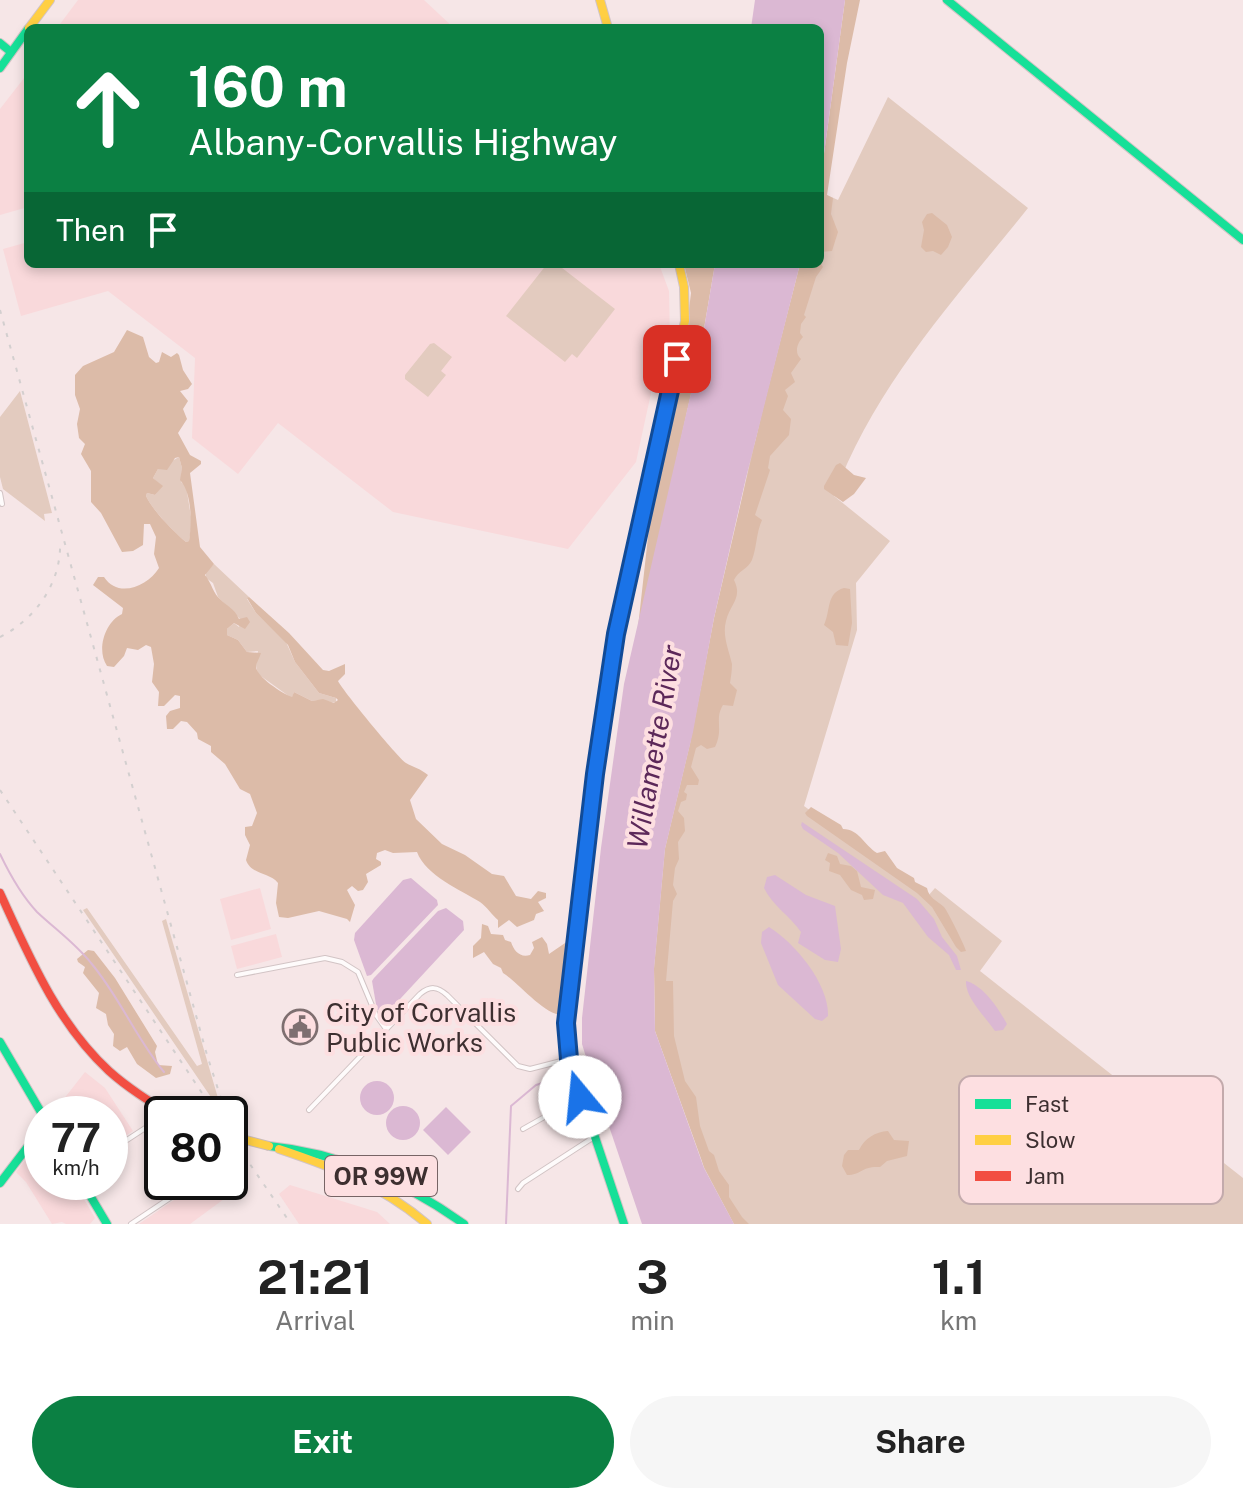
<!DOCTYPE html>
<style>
:root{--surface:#fff;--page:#f6f6f6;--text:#222;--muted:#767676;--accent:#0b8043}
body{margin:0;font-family:"Public Sans",sans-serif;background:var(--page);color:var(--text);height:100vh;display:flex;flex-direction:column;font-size:30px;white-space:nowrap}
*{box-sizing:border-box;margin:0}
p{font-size:26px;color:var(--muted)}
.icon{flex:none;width:44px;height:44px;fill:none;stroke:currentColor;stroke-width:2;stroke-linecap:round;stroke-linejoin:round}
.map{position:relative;height:1224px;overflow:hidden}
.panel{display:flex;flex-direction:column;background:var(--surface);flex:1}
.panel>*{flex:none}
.hud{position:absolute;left:24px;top:24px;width:800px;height:244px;border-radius:12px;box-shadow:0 4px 12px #0003;background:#0b8043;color:#fff;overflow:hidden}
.speed{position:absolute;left:24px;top:1096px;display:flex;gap:16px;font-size:40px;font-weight:700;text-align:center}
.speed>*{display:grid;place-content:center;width:104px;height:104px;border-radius:50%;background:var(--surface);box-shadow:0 4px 12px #0003;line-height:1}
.speed small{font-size:20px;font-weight:400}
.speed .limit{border:4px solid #111;border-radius:12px;background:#fff;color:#111}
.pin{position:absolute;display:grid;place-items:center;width:68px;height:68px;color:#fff;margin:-34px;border-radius:16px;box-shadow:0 4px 12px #0006}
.me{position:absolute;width:88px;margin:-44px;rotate:343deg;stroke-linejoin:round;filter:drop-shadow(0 0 6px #0008)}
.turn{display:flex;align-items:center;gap:28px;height:168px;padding:0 32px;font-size:36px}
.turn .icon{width:104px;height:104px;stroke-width:2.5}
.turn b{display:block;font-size:56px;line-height:68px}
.then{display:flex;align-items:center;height:76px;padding:0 32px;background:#0003;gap:16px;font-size:30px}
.eta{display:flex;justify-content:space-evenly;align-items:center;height:136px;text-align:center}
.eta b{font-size:48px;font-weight:700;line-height:56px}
.primary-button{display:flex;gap:16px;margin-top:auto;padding:16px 32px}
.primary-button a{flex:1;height:92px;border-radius:48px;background:var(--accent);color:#fff;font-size:32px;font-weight:700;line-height:92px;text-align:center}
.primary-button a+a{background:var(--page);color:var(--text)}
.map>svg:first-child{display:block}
.built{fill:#f9d9db}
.green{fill:#e3cbbf}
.forest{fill:#dcbba8;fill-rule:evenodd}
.water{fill:#dbb8d3}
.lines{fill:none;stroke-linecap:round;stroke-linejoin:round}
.stream{stroke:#dbb8d3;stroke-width:2}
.street-casing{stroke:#d2c4c5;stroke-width:6}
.fast-casing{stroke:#d2c4c5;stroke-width:10}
.slow-casing{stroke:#d2c4c5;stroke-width:10}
.jam-casing{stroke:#d2c4c5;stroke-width:10}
.street{stroke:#fefbfb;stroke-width:4}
.fast{stroke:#16e098;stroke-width:8}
.slow{stroke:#ffcf43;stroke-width:8}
.jam{stroke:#f24e42;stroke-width:8}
.rail{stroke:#d3cfcf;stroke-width:2;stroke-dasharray:4 8;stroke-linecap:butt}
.slow-bridge-casing{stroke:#cabbb9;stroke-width:10;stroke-linecap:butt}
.slow-bridge{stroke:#ffcf43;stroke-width:8}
.route-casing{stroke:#114b97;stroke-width:20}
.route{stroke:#1a73e8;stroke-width:14}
.labels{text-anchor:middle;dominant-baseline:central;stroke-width:8;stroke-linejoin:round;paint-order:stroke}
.shield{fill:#fddfe1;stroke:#776465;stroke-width:2}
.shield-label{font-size:24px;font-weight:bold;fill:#3d2f30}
.poi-label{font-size:26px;fill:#3d2f30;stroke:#fddfe1;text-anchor:start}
.water-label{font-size:28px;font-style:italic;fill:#5c2859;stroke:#fddfe1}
.key{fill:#fddfe1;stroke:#c3aaac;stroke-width:2}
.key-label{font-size:22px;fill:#3d2f30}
</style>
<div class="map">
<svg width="1243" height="1224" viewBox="0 0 1243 1224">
<rect width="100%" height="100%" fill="#f6e6e7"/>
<g class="built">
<path d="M78,0H424L454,28H57Z"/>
<path d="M28,73V207L0,215V109Z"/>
<path d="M28,242V264H659L669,291L670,340L660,381L653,384L636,462L568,549L393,512L278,423L238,474L192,438L195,358L108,291L21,316L3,249Z"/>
<path d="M260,888L271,929L231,940L220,899Z"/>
<path d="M276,934L282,957L237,969L231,946Z"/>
<path d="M85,1072L105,1088L133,1131L110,1146V1114H72L63,1100Z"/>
<path d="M42,1138V1182H74L95,1218L90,1224H66L62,1222L52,1224L26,1182L16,1172Z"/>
<path d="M230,1165L243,1185L190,1224H139L200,1182H230Z"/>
<path d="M290,1185L377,1212L390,1224H299L279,1194Z"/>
</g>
<g class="green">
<path d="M888,97L1028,208C956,298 874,386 834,496L890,541L856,583L857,630L804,806L928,896L935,888L1002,941L980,971L1243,1178V1224H734L704,1168L654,969L665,849L690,744L752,451L820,264V192L838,200Z"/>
<path d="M547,264H557L615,309L577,358L572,354L565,362L506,316Z"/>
<path d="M434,343L452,357L441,371L446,375L428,397L405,379V375L430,344Z"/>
<path d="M20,391L52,513L44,514L45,521L3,489L0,477V417Z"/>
<path d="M179,457L182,468L181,482L186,486L192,523L189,541L186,542C173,531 154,512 146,496L147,493L155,495L162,486L153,478L158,469Z"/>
<path d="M214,564L249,597L247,599L256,613L286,642L295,662L319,693L336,698V703L320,700L312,701L294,692L292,698L290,697L258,674L256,666L258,651L247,652L238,640L227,635V629L234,623L239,627L241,620L218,597L213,583L206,578V572Z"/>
<path d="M87,908L197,1066L202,1064L162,921L166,919L220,1105L217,1106L83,910Z"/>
</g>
<g class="forest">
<path d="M845,0H860L847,63L827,195L833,198L831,214L838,232L832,251L820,252V183Z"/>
<path d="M932,213L947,225L952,237L948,247L941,255L933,251L926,252L921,247L924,230L922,222L927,214Z"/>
<path d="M820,262L823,267L816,277L804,315L806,317L801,324L800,333L803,337C797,343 794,353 801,359L791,373L795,382L785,390L788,396L783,410L791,419L789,435L770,456L768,468L770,470L755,515L762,520C756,533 757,547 752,560C748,569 738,571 734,580C743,598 730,604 726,621C722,636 729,650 732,664C732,670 731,677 730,683L737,690L733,706L723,705C714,720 724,728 715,747L707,749L701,745L696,748L691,767L699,780L698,785H687L684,792L687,794L686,800L681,802L678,811L684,818L685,831L678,842L679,859L675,868L673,885L677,894L673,901L666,981H673L674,1036L685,1081L696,1097L700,1126L709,1151L714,1155L719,1171L729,1185V1197L742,1217L749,1224H734L704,1167L655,1031L654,969L665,849L690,744L714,618L762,412L800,264H820Z"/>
<path d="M684,264H715L699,358L637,636L651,510L682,365L691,293Z"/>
<path d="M127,330L143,337L149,357L156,363L159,362L162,352L171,357L177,353L179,355L183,370L192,384L188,389L180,391L188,401L183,409L187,419L178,433L190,455L201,461V464L190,473L200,547L214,564L205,575C211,582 214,595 220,599C228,607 234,608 239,619L247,617L250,622L245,629L234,623L227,629V635L238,640L247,652L261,653C260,657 257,661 256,666C255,676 283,694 292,697L294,692L312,701L323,699L334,703L338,700L336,698L319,693L295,662L288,645L256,613L247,598L249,597L289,633L323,670L329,671L345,664V674L338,681C340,687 398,758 406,763C413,767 421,769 428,775L410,800L416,819L442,844L465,855L492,874L504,876L516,896L531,899L538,891L546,893V898L538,902L544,911L536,914L534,920L517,927L509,920L498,928V920C492,915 487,907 480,902C461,890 426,876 417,852L393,853L385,850L377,853L376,859L381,862V865L366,874L368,882L363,890L358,891L352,886L347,890L355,905L350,922L347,919L319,911L288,918L279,917L276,903L278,883C269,872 251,875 246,860L250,845L245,835V827L252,826L257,813L250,794L240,789L225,764L211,752V746L198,739L197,733L187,722L181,721L173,729H167L166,716L170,711L180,708V696L175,695L164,706H158L159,692L152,682L154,664L151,647L146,645L138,650L127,648L124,656L114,667L107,666C96,650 105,622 122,614L123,608L93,585L98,577H104C118,599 148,586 159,568L154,554L156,537L150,524H144L143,545L133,551L122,552L101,513L91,502V471L81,454L85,444L79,438L77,424L80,409L75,395V375L83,366L114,352ZM179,457L182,468L180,480C192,493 192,523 189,541L186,542C174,532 153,511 146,496L147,493L155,495L163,486L153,478L158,469L167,470L175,458Z"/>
<path d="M840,463L854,475L866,478L854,494L843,502L824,489V486L836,465Z"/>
<path d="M844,588L850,589L852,623L848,646L836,645L833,632L824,625C831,610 826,593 844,588Z"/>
<path d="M811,807L841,825L843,829C859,829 864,845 877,853L885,851L897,868L914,878L915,882L927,888C929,898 936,900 944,907C947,910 965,946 966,951L961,952L956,947L932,907L917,893L807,816L805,813Z"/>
<path d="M828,853L837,856L840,864L851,866L857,871L861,887L875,890L873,899L864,900L862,895L851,890L840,875L829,871L830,863L825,860Z"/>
<path d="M482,924L488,926L491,934L503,935L505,940L511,942C514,951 520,958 530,955L534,948L532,942L542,937L547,944L549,954L568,941L562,1015C544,1015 519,983 503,973L501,968L493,964L484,952L473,958V946L481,938Z"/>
<path d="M88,950L94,951L115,978L157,1046L155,1052L158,1065L172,1066L170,1074L156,1078L137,1064L127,1047L120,1051L113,1046L114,1034L108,1025L106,1014L96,1008L99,993L83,973L85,967L78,962L77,959Z"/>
<path d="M888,1131L894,1140L909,1141L907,1156L887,1161L880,1167C861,1166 862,1175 847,1175L842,1166L844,1155L848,1150H859C865,1138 875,1132 888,1131Z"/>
</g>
<g class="water">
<path d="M755,0H845L820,183V28H751Z"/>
<path d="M715,264H800L746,478L714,618L693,732L665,849L654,969L655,1031L704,1168L734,1224H642L590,1070L582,1044V1018L601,848L624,684L699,358Z"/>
<path d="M802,822L917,899L934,919L942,937L957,956L961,970H956L949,955L928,937L903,903L883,895L838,853L803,829L801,825Z"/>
<path d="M775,875L806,895L835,906L841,949L838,962L825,960L798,943L801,932C790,916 772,905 764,888L767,877Z"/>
<path d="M411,878L437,900L438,905L371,975L367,976L354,940L355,933L403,880Z"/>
<path d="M446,908L463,921L464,930L388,1012L377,1010L372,981L374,978L438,911Z"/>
<path d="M769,927C795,943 829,984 828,1016L822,1021L815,1019L778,985L761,943L762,932Z"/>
<path d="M966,981C983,985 999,1009 1007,1024L1003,1030L995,1031C985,1016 965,998 966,981Z"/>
<circle cx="377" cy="1098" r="17"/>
<circle cx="403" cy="1123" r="17"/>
<path d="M446,1107L471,1132L448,1155L423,1130Z"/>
</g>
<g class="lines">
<g class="stream">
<path d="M0,854C10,875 21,895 37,912C55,929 75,943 91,963C119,996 136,1038 164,1072"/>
<path d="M582,1072L592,1069"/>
<path d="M506,1224L511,1106L536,1085L563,1077"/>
</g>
<g class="street-casing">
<g id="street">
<path d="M0,493L2,504"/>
<path d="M237,975L325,958L342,962L358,972L376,1015L386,1029"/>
<path d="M309,1110L420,994C430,986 437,986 447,995L518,1066L530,1069L569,1059"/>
<path d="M523,1129L580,1097"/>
<path d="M110,1151L153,1123"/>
<path d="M230,1160H232"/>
<path d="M518,1189L523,1183L594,1137"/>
<path d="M131,1224L194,1182"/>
</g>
</g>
<g class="fast-casing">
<g id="fast">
<path d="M947,0L1243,240"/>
<path d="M0,43L11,52"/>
<path d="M0,68L28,29"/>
<path d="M0,1042L42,1114"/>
<path d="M269,1146C342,1153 405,1182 464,1224"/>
<path d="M82,1182L107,1224"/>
<path d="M0,1183L42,1128"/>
<path d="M624,1224L569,1059L566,1023L595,774L616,634L652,472"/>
</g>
</g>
<g class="slow-casing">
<g id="slow">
<path d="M600,0L608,28"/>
<path d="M29,28L50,0"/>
<path d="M652,472L685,321L684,287L679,264"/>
<path d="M279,1149C333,1167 383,1186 427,1224"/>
</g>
</g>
<g class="jam-casing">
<path id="jam" d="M0,893C29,956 57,1023 109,1071C128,1088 149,1101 170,1114"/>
</g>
<use href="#street" class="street"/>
<use href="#fast" class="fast"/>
<use href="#slow" class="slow"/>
<use href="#jam" class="jam"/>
<g class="rail">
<path d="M0,310L207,1055L226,1114"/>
<path d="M0,637C36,619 62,582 60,541"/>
<path d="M0,790L216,1114"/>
<path d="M230,1135L291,1224"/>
</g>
<g class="slow-bridge-casing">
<path id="slow-bridge" d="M230,1136L269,1146"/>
</g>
<use href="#slow-bridge" class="slow-bridge"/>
</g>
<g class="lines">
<g class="route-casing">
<path id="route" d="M580,1097L569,1059L566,1023L595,774L616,634L677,359"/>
</g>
<use href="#route" class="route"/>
</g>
<defs>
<g id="civic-ring" transform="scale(1.8)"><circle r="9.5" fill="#fddfe1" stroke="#7e6f70" stroke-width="1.5"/><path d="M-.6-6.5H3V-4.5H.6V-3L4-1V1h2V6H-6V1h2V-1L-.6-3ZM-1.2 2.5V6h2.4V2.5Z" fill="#7e6f70"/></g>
</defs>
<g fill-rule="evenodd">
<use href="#civic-ring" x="300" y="1027"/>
</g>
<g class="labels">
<rect class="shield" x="325" y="1156" width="112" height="40" rx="6"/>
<g class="shield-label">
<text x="381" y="1176">OR 99W</text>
</g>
<g class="poi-label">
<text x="326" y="1012">City of Corvallis<tspan x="326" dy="30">Public Works</tspan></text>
</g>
<g class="water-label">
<text transform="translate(654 747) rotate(-80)">Willamette River</text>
</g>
</g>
<rect x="959" y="1076" width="264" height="128" rx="12" class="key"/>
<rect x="975" y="1099" width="36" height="10" fill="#16e098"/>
<rect x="975" y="1135" width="36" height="10" fill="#ffcf43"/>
<rect x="975" y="1171" width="36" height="10" fill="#f24e42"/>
<g class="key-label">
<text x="1025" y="1112">Fast</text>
<text x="1025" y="1148">Slow</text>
<text x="1025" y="1184">Jam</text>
</g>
</svg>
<div class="speed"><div>77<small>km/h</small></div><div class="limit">80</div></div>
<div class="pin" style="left:677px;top:359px;background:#d93025"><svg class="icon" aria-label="arrive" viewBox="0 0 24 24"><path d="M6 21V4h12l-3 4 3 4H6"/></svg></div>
<svg class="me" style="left:580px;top:1097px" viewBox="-20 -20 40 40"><circle r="19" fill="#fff"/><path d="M0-13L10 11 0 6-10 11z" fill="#1a73e8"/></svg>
<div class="hud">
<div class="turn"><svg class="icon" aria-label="ahead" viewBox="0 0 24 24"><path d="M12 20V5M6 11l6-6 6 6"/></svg><div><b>160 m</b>Albany-Corvallis Highway</div></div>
<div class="then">Then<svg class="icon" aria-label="arrive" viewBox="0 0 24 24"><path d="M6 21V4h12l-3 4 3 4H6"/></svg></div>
</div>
</div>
<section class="panel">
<div class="eta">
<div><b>21:21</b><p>Arrival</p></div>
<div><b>3</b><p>min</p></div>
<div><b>1.1</b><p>km</p></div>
</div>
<div class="primary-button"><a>Exit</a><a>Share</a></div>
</section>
